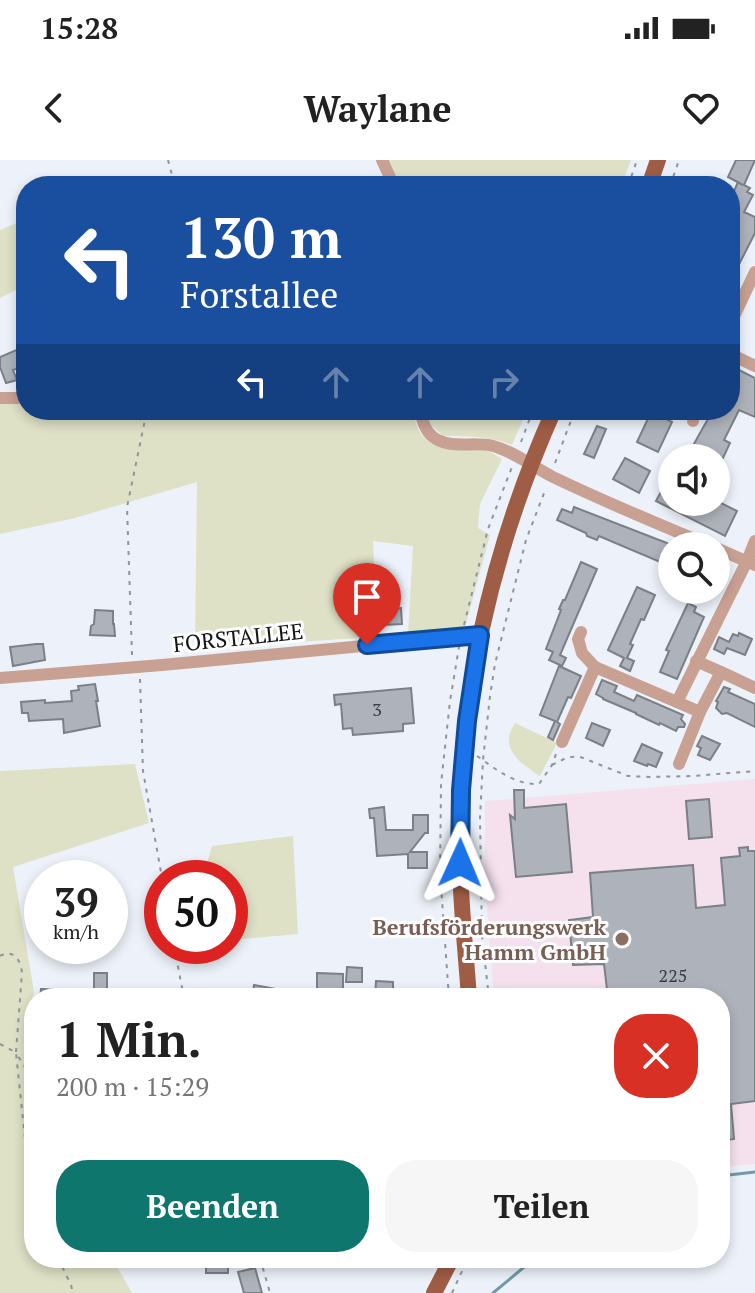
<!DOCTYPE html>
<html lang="de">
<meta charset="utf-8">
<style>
:root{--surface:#fff;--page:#f6f6f6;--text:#222;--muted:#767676;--accent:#0f766e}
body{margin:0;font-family:"PT Serif",serif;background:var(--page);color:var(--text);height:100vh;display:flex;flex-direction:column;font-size:30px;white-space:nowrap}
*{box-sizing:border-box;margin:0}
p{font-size:26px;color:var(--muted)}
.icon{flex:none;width:44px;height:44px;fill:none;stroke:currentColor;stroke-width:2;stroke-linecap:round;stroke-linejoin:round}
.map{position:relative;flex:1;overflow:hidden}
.details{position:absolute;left:24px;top:828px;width:706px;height:280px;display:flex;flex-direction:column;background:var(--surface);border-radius:32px;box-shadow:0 4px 12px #0003}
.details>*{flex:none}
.top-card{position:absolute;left:16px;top:16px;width:724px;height:244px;border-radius:32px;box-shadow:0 4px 12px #0003;background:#1a4fa0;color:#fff;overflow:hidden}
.buttons{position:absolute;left:658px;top:284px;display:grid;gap:16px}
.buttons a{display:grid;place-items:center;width:72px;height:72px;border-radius:50%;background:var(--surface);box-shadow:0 4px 12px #0003;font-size:40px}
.speed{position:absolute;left:24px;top:700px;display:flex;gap:16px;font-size:40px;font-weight:700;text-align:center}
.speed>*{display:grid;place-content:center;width:104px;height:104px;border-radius:50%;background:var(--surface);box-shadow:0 4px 12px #0003;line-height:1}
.speed small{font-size:20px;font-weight:400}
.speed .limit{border:12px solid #d22;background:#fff;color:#111}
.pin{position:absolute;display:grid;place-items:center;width:68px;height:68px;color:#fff;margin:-82px -34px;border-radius:50% 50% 50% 0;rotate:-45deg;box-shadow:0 0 8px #0007}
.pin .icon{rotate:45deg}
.me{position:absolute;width:88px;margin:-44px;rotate:1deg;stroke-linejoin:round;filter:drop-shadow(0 0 6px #0008)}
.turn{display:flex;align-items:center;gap:28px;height:168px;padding:0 32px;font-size:36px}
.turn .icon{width:104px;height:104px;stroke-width:2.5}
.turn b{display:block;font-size:56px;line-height:68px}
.lanes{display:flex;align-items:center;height:76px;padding:0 32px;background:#0003;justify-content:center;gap:40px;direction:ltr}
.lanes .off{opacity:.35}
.round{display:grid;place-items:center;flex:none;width:84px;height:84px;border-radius:32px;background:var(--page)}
.summary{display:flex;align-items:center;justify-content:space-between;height:136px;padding:0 32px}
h1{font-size:48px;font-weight:800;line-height:60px}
.cta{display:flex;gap:16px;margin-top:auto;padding:16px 32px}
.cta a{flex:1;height:92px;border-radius:32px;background:var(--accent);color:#fff;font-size:32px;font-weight:800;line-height:92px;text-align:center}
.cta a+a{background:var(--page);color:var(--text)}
.status{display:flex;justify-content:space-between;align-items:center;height:56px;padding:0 40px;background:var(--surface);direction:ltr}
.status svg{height:22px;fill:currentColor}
header{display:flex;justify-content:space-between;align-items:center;height:104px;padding:0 32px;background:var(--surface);font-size:36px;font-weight:800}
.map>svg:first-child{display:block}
.education{fill:#f5e0ee}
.green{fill:#dee1c6}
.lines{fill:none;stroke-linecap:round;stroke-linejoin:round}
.stream{stroke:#6f9ba9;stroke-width:3}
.building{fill:#aeb2ba;stroke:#7b7f86;stroke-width:2}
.path{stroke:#91949a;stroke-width:2;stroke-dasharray:4 6;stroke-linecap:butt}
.minor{stroke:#c8a193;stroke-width:12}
.major{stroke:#9f5d45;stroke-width:16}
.route-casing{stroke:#114b97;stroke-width:20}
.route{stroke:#1a73e8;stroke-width:14}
.education-dot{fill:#8d6e63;stroke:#fefefe;stroke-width:3}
.labels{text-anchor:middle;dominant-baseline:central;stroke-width:6;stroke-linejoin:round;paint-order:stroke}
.number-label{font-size:18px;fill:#3a3c40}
.street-label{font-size:22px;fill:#131417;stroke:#fefefe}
.education-label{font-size:22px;font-weight:bold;fill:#785e54;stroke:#fefefe;text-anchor:end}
</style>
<div class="status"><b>15:28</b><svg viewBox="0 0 49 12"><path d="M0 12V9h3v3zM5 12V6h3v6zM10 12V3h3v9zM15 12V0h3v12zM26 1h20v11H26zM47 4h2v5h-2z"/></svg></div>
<header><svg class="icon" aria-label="back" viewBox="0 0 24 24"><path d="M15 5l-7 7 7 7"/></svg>Waylane<svg class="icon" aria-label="heart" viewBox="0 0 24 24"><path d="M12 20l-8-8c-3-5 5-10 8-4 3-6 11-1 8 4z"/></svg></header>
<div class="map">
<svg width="755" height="1133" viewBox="0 0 755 1133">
<rect width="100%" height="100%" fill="#edf1f9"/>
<path class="education" d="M755,619V1004L720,1007V838H494L485,721V641Z"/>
<g class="green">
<path d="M384,0H631L621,26H396Z"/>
<path d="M26,59V125L0,138V70Z"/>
<path d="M26,243V250H413C417,279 431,289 460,290C468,290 477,288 485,290C491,292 497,296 502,299L480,344L478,368L490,375L461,482L438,483L408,475L413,386L373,381L377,477L195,488L197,322L75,358L0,374V244Z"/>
<path d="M424,250H527L512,285C490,276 466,276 443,276L432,266Z"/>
<path d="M515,563L557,583L540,616C529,609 510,597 509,582C508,575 512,569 515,563Z"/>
<path d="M135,604L149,663L13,707L34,832L32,847L34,1098H112L132,1133H0V611Z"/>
<path d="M293,676L298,774L230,780V718H201L203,717L212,686Z"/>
</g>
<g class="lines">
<g class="stream">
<path d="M720,1016L755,1012"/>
<path d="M493,1133L535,1098"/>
</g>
</g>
<g class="building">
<path d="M736,0H755L744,25L750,28L747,32L753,35L744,52L755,57V73L730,122V84L737,69L730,65L733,55L730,54V40L738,22L743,25L728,17Z"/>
<path d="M26,186V205L13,210L17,220L6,223L0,207V197Z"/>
<path d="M737,209L755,218V257L739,250L724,280L730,283L723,298H686L713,250H730V225Z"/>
<path d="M652,250H673L668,260L672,262L658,292L637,282Z"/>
<path d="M597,266L606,269L594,298L584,294Z"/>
<path d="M625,298L650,311L639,333L613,319Z"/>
<path d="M672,311V342H719L737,351L725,376L656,341Z"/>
<path d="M574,347L672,385V407L599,376L597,380L587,376L586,373L557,360L562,349L572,353Z"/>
<path d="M581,402L597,409L560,495L566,498L562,506L549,500L553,492L546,489L561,450L559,449L563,440H565Z"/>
<path d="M637,427L655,435L644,460L641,459L630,484L633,485L627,498L634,501L630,511L620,506L624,498L608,490Z"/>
<path d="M688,443L696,447L694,452L704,457L677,519L660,512L669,491L666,490Z"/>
<path d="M401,448L402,464L382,465L381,449Z"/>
<path d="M95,450L113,451V464H114L115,476L90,475L91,466L94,464Z"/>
<path d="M739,473L752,479L745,495L727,488L724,494L714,489L719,477L729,482L733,474L738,476Z"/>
<path d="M36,484H43L45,500L13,506L10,487Z"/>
<path d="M559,506L581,516L571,538L568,537L557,562L560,564L553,580L548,577L555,561L540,555Z"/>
<path d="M602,520L617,526L614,532L634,541L637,535L683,555L681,559L685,564L684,567H678L676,571L660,563L659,565L636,554V553L603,539V538L596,534Z"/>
<path d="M95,524L98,541H96L100,566L64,573L63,559L29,561L28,553H22L21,542L45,540V543L72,541L71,531L79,530L78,526Z"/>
<path d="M724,527L730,529L728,532L755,544V567L727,553L722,554L716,548L718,542L716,541Z"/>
<path d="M411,528L414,563L403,564V571L353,575L352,568L343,569L341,544L335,545L334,535Z"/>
<path d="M592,563L610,570L603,586L586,578Z"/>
<path d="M702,576L720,584L710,600L698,595L701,588L697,586Z"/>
<path d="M642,584L662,593L656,607L648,604L647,606L634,601Z"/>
<path d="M514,630H524V648L566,644L572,712L516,717L510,655L515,659Z"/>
<path d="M709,639L712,677L689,679L686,641Z"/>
<path d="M384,647L386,670H413V655H428V673H425L410,692H427V708H408V694L377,696L374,658H370L369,649Z"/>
<path d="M748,687V691H755V941L731,944L734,979L720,981V838H608L604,804L573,805L569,760L593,757L590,713L693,705L696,748L725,745L721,698L740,696L739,688Z"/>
<path d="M347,807L362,808V822H346Z"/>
<rect x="94" y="813" width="13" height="18"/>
<path d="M317,813L343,814V835L317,834Z"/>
<path d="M376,821L393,822V838H375Z"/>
<path d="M254,825L276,829L274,838H252Z"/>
<path d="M41,829L74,830V838H40Z"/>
<rect x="206" y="1098" width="22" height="15"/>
<path d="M255,1108L262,1133H244L238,1112Z"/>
</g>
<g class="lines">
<g class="path">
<path d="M168,0L175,26"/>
<path d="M628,26L637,0"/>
<path d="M670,26L679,0"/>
<path d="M521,282L533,250"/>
<path d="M555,303L575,250"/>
<path d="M464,465L488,369L512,307"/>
<path d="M132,495L127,347L147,250"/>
<path d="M140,519L143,611L162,718"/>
<path d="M477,596C496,609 514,625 539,624L552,605L556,594"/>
<path d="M552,605L566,598L578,596L628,616L650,617L693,616L755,611"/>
<path d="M174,786L184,838"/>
<path d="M0,796C14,788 21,801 22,813L16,892"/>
<path d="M488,829L482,776L480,658L483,600L490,536L495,504L526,380L546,328"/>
<path d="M449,838L440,712L441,624L450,541L459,487"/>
<path d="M0,884L15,892"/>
<path d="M34,913L28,912L16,893L28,1007L34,1028"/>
<path d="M58,1098L71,1125L73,1133"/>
<path d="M260,1098L270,1133"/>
<path d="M452,1133L468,1098"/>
</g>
<g class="minor">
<path d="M382,0L394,26"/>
<path d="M730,165L755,112"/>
<path d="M730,194L755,206"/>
<path d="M0,238H26"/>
<path d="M420,250C422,260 425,271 433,277C450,290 474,281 493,286C515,292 533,307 553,317C605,342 658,364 711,386"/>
<path d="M693,261L694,250"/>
<path d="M716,388L755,405"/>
<path d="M581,472L578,479L582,493L595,507L677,542L747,401L755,381"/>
<path d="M721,512L755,528"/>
<path d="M0,518L162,505L480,475"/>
<path d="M677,542L700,552L721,512L696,501"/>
<path d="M562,582L595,507"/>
<path d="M679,604L700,552"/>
<path d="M494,838L530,834"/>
</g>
<g class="major">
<path d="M649,26L658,0"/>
<path d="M469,838C466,794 461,749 460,705C454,549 491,391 554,250"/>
<path d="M434,1133L452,1098"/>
</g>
</g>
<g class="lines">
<g class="route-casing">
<path id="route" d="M367,485L480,475L467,561L461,630L460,703"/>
</g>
<use href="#route" class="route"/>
</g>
<circle class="education-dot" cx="622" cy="779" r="8"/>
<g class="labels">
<g class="number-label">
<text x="377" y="549">3</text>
<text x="673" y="815">225</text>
</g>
<g class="street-label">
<text transform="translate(238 477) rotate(-6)">FORSTALLEE</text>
</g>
<g class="education-label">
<text x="606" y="766">Berufsförderungswerk<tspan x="606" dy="25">Hamm GmbH</tspan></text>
</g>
</g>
</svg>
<div class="buttons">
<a><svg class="icon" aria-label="sound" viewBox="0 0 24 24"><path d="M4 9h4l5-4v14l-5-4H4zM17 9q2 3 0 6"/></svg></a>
<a><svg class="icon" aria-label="search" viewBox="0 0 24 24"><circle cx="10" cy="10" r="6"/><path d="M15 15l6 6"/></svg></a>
</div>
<div class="speed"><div>39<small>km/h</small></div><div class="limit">50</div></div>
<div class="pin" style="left:367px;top:485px;background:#d93025"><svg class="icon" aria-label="arrive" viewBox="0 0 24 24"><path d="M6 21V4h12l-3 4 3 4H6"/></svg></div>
<svg class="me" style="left:460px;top:703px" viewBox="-20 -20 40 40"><path d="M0-17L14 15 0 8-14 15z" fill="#1a73e8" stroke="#fff" stroke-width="4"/></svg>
<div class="top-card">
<div class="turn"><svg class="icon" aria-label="left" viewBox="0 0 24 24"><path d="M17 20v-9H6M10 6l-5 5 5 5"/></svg><div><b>130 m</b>Forstallee</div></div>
<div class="lanes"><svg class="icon" aria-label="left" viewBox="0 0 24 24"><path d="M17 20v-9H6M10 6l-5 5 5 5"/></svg><svg class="icon off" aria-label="ahead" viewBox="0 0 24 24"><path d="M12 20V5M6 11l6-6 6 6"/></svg><svg class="icon off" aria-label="ahead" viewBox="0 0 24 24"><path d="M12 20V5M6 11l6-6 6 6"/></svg><svg class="icon off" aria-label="right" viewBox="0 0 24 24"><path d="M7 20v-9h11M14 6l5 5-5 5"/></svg></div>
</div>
<section class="details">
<div class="summary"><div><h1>1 Min.</h1><p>200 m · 15:29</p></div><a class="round" style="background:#d93025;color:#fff"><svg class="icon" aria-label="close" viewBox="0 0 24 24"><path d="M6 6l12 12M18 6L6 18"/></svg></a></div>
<div class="cta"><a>Beenden</a><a>Teilen</a></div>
</section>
</div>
